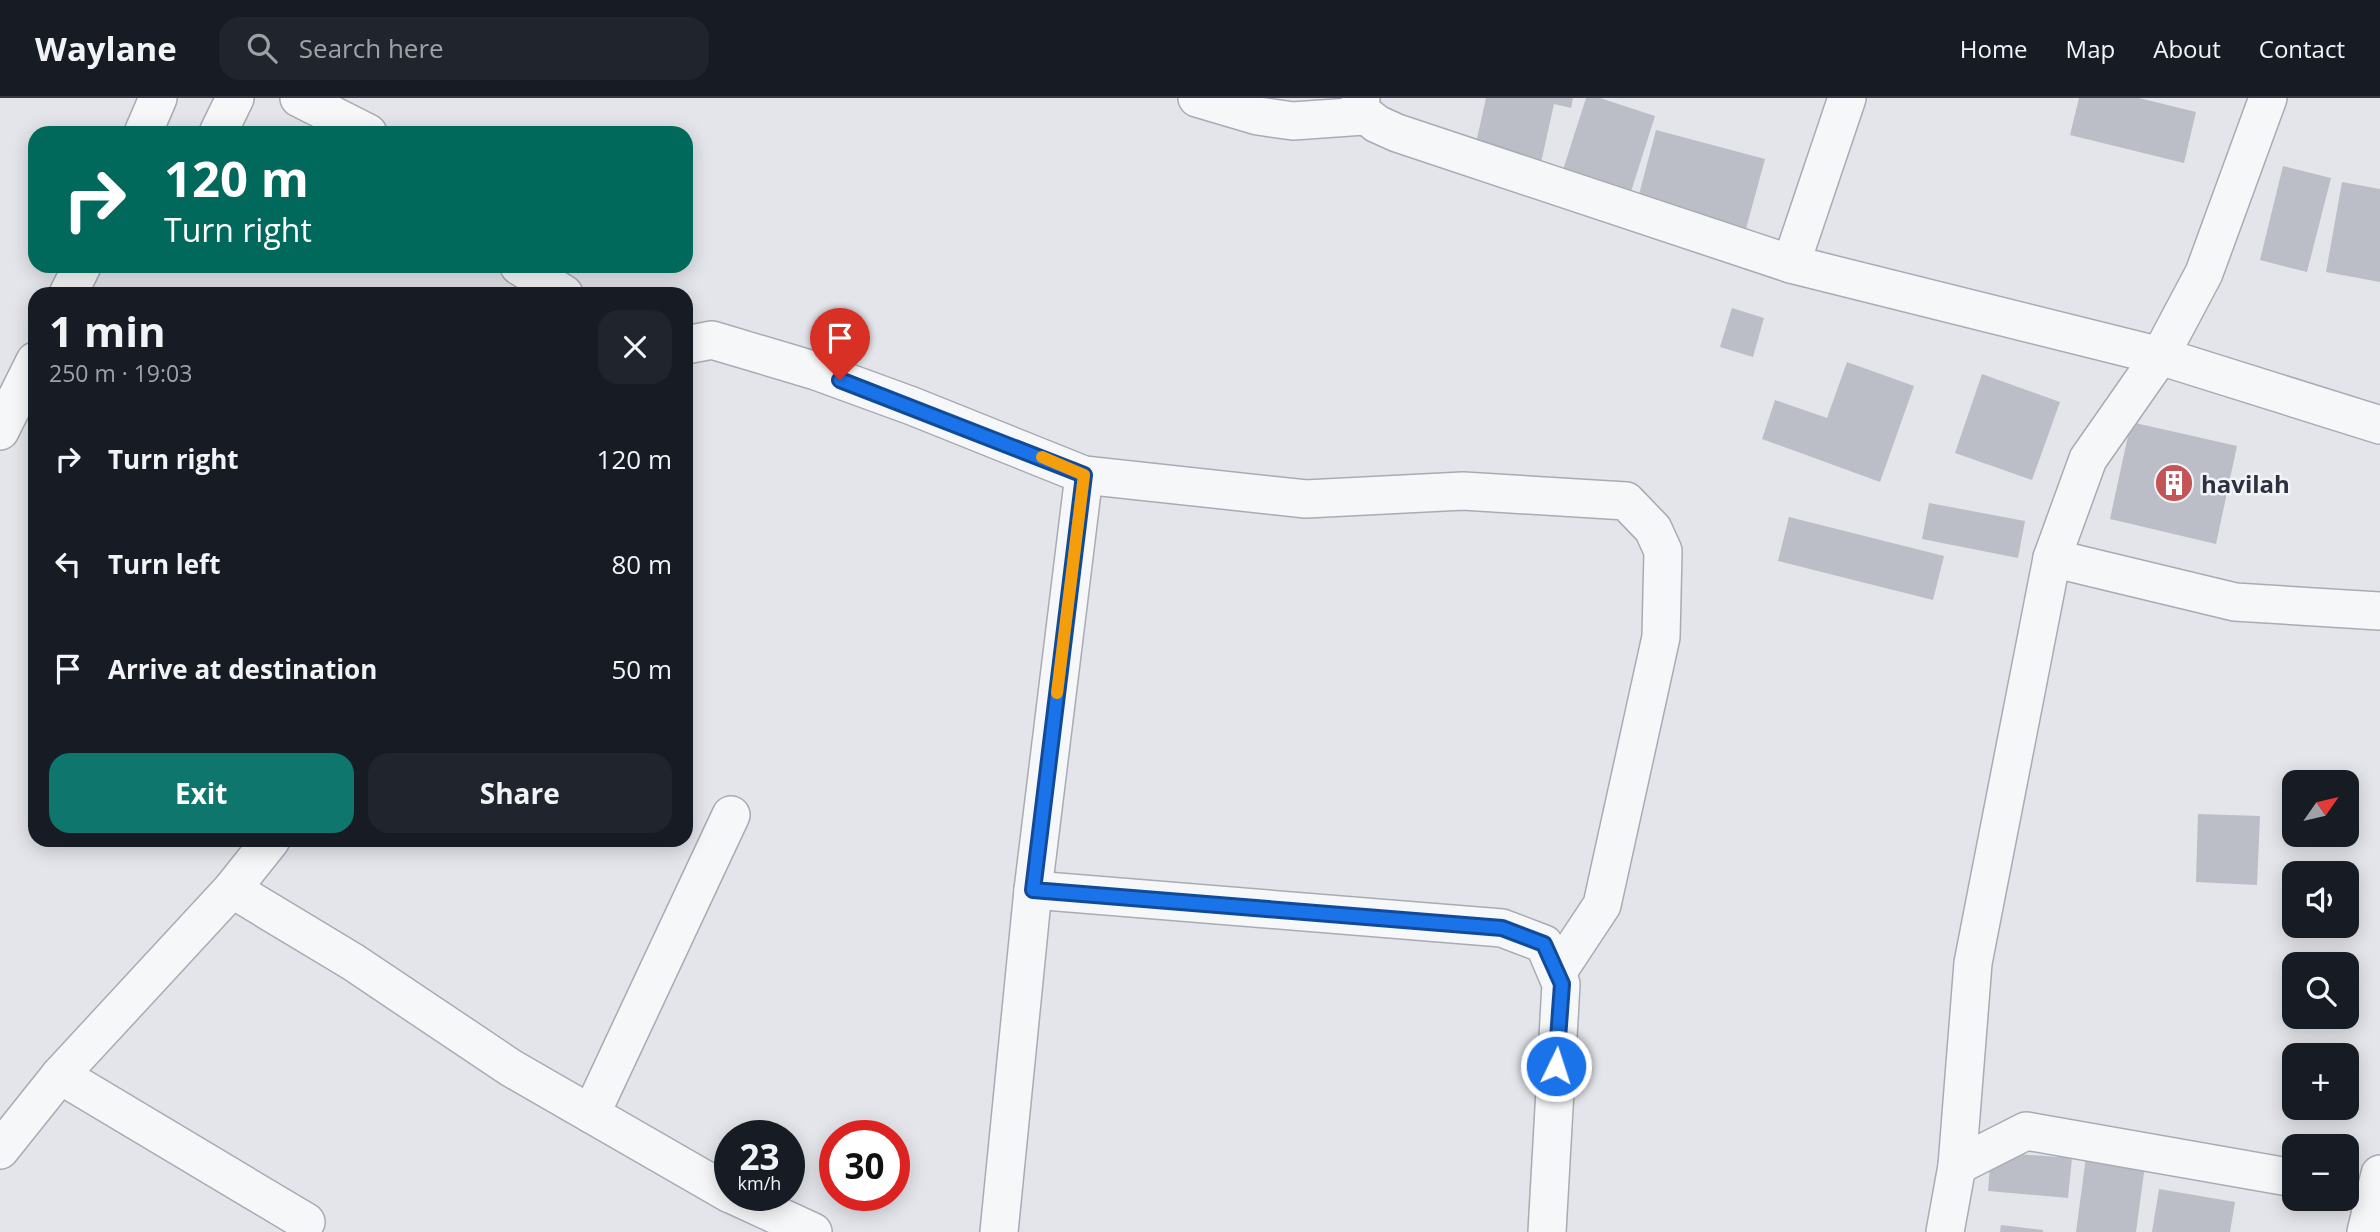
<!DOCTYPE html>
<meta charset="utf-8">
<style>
:root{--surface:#171b24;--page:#20242c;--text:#f1f3f6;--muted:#9ea1a6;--line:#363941;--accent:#0f766e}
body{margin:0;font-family:"Open Sans",sans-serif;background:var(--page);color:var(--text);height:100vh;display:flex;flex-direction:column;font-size:26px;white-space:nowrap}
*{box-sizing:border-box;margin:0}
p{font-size:23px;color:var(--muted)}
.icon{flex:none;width:38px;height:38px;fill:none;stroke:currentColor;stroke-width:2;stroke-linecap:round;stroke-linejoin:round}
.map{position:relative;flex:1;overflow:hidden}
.drawer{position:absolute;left:28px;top:189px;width:665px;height:560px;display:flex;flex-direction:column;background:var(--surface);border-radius:21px;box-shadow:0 4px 18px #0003}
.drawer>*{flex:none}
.top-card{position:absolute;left:28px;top:28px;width:665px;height:147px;border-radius:21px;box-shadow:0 4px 18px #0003;background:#00695c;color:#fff;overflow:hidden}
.needle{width:46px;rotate:56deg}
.buttons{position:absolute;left:2282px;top:672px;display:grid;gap:14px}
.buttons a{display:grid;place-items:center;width:77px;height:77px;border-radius:14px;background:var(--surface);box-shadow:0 4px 18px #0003;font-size:35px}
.speed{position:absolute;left:714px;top:1022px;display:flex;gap:14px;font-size:35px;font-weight:700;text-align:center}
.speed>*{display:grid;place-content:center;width:91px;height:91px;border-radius:50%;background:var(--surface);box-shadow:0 4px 18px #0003;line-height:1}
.speed small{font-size:18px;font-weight:400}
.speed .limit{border:10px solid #d22;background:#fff;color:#111}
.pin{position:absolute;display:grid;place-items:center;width:60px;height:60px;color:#fff;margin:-72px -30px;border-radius:50% 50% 50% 0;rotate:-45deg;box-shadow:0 0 7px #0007}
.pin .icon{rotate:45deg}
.me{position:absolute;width:77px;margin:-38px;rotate:4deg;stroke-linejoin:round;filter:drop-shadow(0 0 5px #0008)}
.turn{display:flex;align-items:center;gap:24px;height:147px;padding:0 21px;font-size:32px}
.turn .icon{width:91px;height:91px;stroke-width:2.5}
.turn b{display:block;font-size:49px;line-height:60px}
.round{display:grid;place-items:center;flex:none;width:74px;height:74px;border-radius:21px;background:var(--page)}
.headline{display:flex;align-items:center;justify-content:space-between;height:119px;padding:0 21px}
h1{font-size:42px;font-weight:700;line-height:52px}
.primary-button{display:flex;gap:14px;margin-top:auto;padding:14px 21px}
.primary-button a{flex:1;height:80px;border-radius:21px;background:var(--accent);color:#fff;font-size:28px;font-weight:700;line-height:80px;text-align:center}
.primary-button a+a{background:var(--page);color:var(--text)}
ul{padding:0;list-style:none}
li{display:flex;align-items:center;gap:21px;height:105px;padding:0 21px}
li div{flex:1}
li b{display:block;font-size:26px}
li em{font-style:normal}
header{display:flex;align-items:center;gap:42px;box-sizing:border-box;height:98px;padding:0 35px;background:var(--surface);border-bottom:2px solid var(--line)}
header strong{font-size:33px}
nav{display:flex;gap:38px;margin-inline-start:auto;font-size:24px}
.search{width:490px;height:63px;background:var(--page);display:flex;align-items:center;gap:18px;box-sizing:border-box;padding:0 24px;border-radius:21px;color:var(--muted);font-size:26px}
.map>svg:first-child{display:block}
.building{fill:#bbbec7}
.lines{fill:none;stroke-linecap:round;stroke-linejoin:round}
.minor-casing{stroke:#a9abb4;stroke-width:40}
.minor{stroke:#f6f7f9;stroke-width:37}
.route-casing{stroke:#114b97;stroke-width:18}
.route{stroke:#1a73e8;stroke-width:12}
.slow{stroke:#f59e0b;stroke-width:12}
.labels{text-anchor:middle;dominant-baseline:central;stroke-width:5;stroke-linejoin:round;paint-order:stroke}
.poi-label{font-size:24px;font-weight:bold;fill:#2d3141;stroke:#f3f4f8;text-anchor:start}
</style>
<header>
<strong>Waylane</strong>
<div class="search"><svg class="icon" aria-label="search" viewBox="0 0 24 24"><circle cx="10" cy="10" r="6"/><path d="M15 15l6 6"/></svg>Search here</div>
<nav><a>Home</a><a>Map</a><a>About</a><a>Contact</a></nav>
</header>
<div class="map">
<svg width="2380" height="1134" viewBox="0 0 2380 1134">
<rect width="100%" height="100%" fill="#e3e5ea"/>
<g class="building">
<path d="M1486,0H1573L1571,10L1554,6L1540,69L1474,54Z"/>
<path d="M1586,0H1600L1655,18L1629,100L1561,78Z"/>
<path d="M2079,0H2139L2196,14L2184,65L2070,37Z"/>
<path d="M1656,32L1765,61L1743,142L1637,104Z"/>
<path d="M2283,68L2331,80L2307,174L2260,162Z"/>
<path d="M2342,84L2380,91V184L2326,174Z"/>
<path d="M1732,210L1764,220L1753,259L1720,249Z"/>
<path d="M1847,264L1914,288L1880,384L1762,341L1775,302L1827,320Z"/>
<path d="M1982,276L2060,304L2032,382L1955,355Z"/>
<path d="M2131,324L2237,348L2216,446L2110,421Z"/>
<path d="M1929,405L2025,423L2018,460L1922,441Z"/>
<path d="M1789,419L1944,458L1933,502L1778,463Z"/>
<path d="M2198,716L2260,718L2257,787L2196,784Z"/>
<path d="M1991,1054L2072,1060L2068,1100L1988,1093Z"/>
<path d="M2086,1059L2145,1067L2136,1134H2076Z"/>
<path d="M2159,1091L2235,1104L2230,1134H2152Z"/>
<path d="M2001,1127L2043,1132V1134H2000Z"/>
</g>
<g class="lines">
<g class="minor-casing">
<g id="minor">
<path d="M299,0L368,35"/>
<path d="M1197,0L1258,18L1293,23L1364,18"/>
<path d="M1361,0L1358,11L1377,26L1397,35L1791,166L2160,258L2380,327"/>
<path d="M143,35L158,0"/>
<path d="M218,35L235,0"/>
<path d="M1791,166L1847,0"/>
<path d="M519,168L564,196"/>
<path d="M68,196L82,168"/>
<path d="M686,247L712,242L816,273L912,308L1084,377L1306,401L1463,393L1626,403L1653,431L1663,453L1661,539L1602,807L1557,875"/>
<path d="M0,333L35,263"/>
<path d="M2052,460L2235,504L2380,513"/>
<path d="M232,791L353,864L511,970L730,1096"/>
<path d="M1033,792L1502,830L1544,846L1561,886L1547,1134"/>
<path d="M60,977L306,1124"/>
<path d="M591,1016L731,717"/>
<path d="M0,1052L60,977L232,791L271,742"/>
<path d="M1957,1068L2026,1033L2294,1080"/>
<path d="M733,1097L813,1134"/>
<path d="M999,1134L1033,792L1084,377"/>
<path d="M1945,1134L1957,1068L1973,865L2052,460L2088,361L2160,258L2204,175L2268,0"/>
<path d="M2366,1134L2380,1076"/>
</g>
</g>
<use href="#minor" class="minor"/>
</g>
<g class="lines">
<g class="route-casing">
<path id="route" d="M840,282L1084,377L1033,792L1502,830L1544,846L1562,886L1556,968"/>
</g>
<use href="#route" class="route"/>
<path class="slow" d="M1042,359L1084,377L1057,595"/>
</g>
<defs>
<g id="building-disc" transform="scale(2.0125)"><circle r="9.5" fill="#c35557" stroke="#f3f4f8"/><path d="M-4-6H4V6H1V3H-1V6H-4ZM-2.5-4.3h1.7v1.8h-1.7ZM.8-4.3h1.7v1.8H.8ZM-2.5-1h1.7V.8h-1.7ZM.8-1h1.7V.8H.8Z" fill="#fff"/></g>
</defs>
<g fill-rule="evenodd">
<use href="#building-disc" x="2174" y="385"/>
</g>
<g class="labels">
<g class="poi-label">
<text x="2201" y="385">havilah</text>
</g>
</g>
</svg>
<div class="buttons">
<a><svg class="needle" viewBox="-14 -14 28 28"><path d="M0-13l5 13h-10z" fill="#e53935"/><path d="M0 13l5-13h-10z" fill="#9ea1a6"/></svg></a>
<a><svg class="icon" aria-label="sound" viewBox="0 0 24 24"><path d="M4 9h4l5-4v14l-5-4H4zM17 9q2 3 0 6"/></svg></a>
<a><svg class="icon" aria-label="search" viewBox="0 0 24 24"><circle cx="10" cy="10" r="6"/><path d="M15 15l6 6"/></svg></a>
<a>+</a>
<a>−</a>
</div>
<div class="speed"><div>23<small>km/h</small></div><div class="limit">30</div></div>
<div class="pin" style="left:840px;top:282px;background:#d93025"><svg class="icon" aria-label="arrive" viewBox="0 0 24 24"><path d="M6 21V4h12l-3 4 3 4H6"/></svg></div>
<svg class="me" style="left:1556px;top:968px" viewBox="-20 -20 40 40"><circle r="17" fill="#1a73e8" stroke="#fff" stroke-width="3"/><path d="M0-11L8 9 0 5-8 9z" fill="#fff"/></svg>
<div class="top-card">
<div class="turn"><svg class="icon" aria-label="right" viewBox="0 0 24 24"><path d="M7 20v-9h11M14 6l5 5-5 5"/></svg><div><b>120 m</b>Turn right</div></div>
</div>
<section class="drawer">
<div class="headline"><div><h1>1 min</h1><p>250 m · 19:03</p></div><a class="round"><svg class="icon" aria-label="close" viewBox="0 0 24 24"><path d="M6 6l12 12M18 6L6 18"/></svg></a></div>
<ul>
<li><svg class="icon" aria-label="right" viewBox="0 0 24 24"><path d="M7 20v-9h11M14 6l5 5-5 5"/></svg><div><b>Turn right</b></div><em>120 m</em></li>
<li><svg class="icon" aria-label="left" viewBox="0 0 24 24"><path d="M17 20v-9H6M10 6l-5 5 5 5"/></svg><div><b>Turn left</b></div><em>80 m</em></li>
<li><svg class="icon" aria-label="arrive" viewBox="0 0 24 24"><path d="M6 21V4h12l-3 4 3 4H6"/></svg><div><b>Arrive at destination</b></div><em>50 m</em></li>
</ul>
<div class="primary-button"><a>Exit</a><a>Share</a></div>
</section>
</div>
